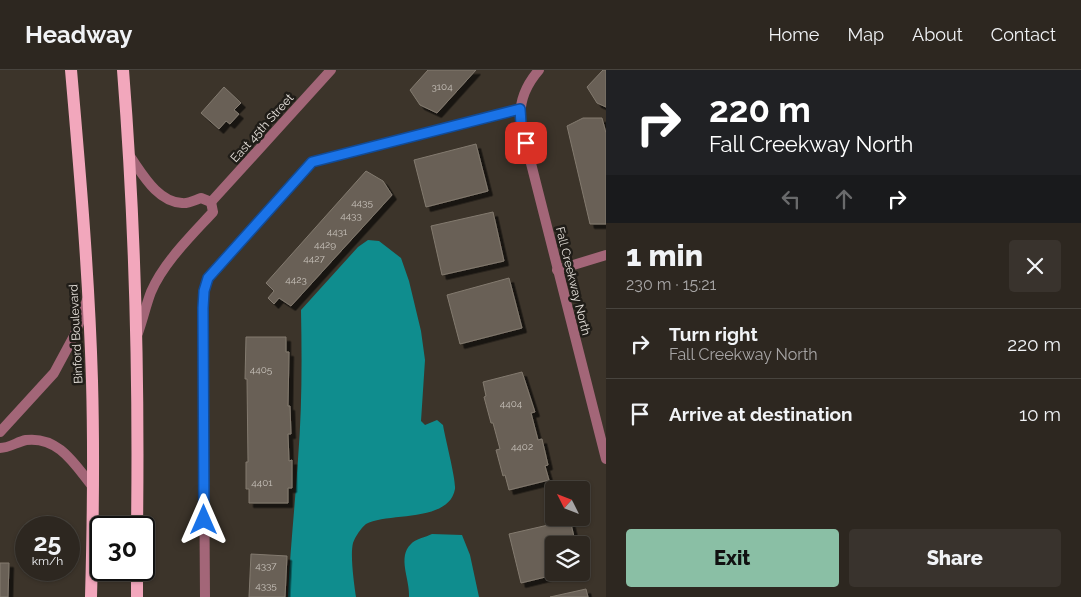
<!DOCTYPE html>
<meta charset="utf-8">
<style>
:root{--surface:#2d2720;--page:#39332d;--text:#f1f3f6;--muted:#a7a5a5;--line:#48443e;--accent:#8abfa5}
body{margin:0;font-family:Raleway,sans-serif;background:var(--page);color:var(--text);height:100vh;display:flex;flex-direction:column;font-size:19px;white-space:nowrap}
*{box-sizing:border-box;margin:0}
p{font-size:16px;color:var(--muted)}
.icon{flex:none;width:28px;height:28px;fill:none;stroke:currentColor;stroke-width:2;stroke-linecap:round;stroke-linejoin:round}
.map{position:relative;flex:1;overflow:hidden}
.panel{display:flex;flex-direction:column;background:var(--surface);width:475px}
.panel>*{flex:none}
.guide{background:#202124;color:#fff;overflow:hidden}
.needle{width:32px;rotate:312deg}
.controls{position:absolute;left:545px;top:411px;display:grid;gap:10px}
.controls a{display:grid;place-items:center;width:45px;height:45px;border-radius:5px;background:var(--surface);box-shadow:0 1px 4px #0004,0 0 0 1px var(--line);font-size:25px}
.speed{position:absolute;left:15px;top:446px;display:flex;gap:10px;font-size:25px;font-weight:700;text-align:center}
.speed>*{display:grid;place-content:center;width:65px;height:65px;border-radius:50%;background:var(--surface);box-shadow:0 1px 4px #0004,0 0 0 1px var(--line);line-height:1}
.speed small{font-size:12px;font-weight:400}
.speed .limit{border:2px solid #111;border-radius:8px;background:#fff;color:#111}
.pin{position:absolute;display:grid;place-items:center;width:42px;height:42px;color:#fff;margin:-21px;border-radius:10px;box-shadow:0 2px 8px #0006}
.me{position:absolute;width:55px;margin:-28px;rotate:0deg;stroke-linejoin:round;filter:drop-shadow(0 0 4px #0008)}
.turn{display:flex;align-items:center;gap:18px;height:105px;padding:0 20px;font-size:22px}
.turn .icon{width:65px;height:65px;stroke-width:2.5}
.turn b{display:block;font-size:35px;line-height:42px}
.lanes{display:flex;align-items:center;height:48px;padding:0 20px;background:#0003;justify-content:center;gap:25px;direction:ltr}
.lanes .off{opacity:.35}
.round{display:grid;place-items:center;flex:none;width:52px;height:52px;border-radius:5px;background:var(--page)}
.headline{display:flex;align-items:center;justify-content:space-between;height:85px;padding:0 20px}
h1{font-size:30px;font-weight:800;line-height:38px}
.action{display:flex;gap:10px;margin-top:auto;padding:10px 20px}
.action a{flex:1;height:58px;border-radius:5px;background:var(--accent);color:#111;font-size:20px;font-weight:800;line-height:58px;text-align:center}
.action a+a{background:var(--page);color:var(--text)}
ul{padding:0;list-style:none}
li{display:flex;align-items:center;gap:15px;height:70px;padding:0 20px;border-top:1px solid var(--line)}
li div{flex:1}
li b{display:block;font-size:19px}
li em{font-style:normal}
header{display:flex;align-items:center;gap:30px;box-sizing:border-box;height:70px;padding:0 25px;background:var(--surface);border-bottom:1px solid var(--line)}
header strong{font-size:24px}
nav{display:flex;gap:28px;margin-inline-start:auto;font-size:18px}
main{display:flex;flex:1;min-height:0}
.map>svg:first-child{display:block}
.water{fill:#0f8d8e}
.building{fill:#696156;stroke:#837a6f;filter:url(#shadow)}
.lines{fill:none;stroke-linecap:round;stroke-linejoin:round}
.lane{stroke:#a36678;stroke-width:10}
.street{stroke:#a36678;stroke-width:10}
.primary{stroke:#f2a7bc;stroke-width:12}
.route-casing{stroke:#114b97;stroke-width:12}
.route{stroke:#1a73e8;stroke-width:9}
.labels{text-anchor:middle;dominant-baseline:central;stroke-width:5;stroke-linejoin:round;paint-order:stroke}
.number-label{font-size:10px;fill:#c7c1ba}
.street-label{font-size:12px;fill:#e6e1db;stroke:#201d18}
</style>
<header>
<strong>Headway</strong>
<nav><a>Home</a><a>Map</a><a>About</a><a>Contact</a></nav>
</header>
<main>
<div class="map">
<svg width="606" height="527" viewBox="0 0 606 527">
<defs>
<filter id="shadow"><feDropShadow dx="4.5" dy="4.5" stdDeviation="0" flood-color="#0009"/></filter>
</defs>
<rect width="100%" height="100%" fill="#3c342a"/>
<g class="water">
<path d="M368,170L379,171L401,188L409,211L421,261L425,290L421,351L425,355L437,350L443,355C445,368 456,409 455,419C449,453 388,442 366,454C361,458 355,467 353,473C350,485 354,514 356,527H288C290,481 295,435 298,389C302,340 302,290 301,240L358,177Z"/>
<path d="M432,464L462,465L470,485L479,527H409C410,509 397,487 411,474C415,469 426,467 432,464Z"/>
</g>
<g class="building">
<path d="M428,0H476L437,43L420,35L410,20Z"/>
<path d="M603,0H606V37L597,33L587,17Z"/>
<path d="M224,17L241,33L234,40L239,44L230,54L226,51L219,59L201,43Z"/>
<path d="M583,48H602L606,63V154H590L567,56Z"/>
<path d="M476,74L488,121L426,137L414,90Z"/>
<path d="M366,101L383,111L392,125L291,236L279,228L274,234L268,228L274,221L266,213Z"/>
<path d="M493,142L504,191L442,205L431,156Z"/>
<path d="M509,208L522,258L460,274L447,225Z"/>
<path d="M246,267H286V282H289L288,336H290L291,364H288L289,391L292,390V418H288V433H249V419H246V392H248L247,309H245Z"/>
<path d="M522,302L535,342L531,343L538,370L542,369L548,395L545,396L549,410L509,420L505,405L503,406L496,380L500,379L493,353H491L484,327L486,326L483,312Z"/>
<path d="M570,450L576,475H554V502H566L521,513L509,464Z"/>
<path d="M251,484L287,486L285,527H249Z"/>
<path d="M0,493H9L8,527H0Z"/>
<path d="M586,519L588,527H550Z"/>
</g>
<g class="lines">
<path class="lane" d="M557,200L606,185"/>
<g class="street">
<path d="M539,0C525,16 518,33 521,54L606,389"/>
<path d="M129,85C142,103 157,132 182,133C188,134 195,130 201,128L211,132"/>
<path d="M211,132L331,0"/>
<path d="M138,263C143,249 146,235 151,222C164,192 191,166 213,142L211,132"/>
<path d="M0,362L54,303L75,264L87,230"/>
<path d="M0,378C9,378 17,372 26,370C59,366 75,395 93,417"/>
<path d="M205,527L203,238L204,221L208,208L312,92L520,39"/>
</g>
<g class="primary">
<path d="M71,0C80,103 89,207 92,311C94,383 93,455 91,527"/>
<path d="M123,0C135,152 139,305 137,458"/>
<path d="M137,527V500"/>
</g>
</g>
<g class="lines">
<g class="route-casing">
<path id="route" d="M204,450L203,238L204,221L208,208L312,92L520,39L521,54L526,73"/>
</g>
<use href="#route" class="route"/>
</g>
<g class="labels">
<g class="number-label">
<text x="442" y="16">3104</text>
<text x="362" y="132">4435</text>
<text x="351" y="145">4433</text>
<text x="337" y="161">4431</text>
<text x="325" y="174">4429</text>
<text x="314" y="188">4427</text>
<text x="296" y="209">4423</text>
<text x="261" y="299">4405</text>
<text x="511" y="333">4404</text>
<text x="522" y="376">4402</text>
<text x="262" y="412">4401</text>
<text x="266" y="495">4337</text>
<text x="266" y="515">4335</text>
</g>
<g class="street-label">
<text transform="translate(262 58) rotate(-48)">East 45th Street</text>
<text transform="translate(573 211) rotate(76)">Fall Creekway North</text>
<text transform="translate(76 264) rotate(-93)">Binford Boulevard</text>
</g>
</g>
</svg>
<div class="controls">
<a><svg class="needle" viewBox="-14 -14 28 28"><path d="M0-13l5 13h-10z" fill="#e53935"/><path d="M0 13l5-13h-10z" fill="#a7a5a5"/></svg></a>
<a><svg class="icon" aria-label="layers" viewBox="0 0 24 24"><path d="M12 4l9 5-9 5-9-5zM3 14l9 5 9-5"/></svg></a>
</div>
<div class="speed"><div>25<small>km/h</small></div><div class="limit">30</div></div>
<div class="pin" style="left:526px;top:73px;background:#d93025"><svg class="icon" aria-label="arrive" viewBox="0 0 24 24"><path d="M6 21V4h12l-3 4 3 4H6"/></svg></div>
<svg class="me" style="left:204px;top:450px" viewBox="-20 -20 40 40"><path d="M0-17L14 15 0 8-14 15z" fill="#1a73e8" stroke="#fff" stroke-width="4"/></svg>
</div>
<section class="panel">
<div class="guide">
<div class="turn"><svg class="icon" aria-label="right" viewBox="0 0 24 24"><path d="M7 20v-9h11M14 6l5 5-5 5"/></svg><div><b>220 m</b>Fall Creekway North</div></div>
<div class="lanes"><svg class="icon off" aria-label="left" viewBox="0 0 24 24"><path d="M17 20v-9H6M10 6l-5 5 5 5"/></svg><svg class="icon off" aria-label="ahead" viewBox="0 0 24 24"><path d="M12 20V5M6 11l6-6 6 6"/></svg><svg class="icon" aria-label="right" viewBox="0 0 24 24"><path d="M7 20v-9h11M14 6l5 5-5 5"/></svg></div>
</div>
<div class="headline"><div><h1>1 min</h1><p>230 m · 15:21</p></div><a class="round"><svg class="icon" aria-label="close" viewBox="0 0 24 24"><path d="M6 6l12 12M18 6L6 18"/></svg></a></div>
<ul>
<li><svg class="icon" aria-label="right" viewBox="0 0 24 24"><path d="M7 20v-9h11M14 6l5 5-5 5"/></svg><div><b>Turn right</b><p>Fall Creekway North</p></div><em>220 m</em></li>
<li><svg class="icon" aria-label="arrive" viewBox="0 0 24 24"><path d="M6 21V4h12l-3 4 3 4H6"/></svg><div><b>Arrive at destination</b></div><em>10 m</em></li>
</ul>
<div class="action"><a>Exit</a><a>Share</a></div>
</section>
</main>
